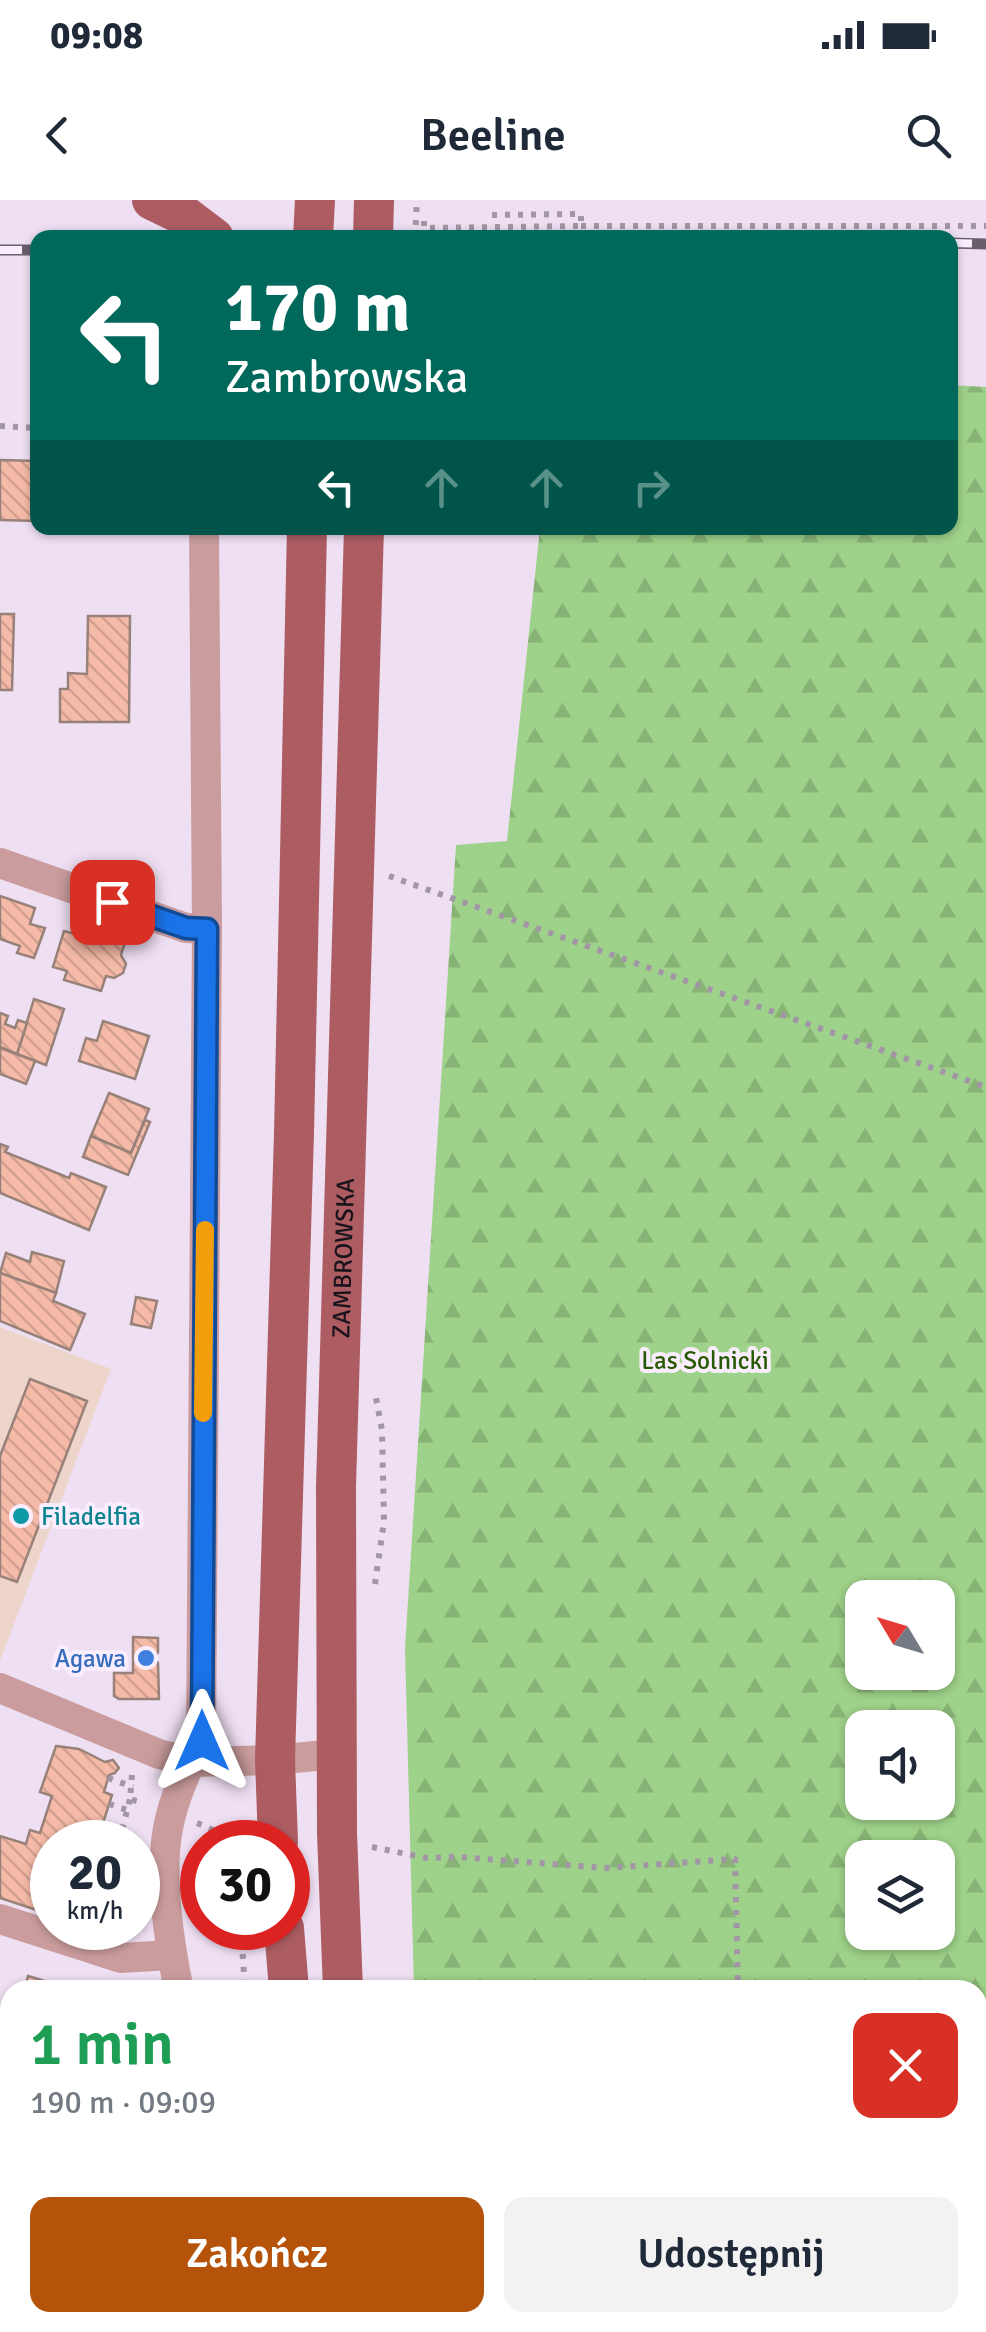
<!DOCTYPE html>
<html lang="pl">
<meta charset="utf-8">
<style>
:root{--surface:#fff;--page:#f2f2f3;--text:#1f2937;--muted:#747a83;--accent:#b45309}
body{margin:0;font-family:Signika,sans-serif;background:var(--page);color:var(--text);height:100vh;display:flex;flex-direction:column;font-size:38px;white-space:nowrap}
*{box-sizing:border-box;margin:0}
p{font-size:32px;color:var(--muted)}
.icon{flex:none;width:55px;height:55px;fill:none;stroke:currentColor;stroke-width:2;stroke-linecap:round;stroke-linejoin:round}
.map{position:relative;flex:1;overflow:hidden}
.side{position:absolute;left:0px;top:1780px;width:988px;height:352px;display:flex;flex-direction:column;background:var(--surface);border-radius:30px 30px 0 0;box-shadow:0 2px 8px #0004}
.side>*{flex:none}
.guide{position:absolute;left:30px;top:30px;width:928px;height:305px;border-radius:20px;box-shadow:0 2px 8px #0004;background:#00695c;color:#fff;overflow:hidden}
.needle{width:65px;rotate:308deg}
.fabs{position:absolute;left:845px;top:1380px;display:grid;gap:20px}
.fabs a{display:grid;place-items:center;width:110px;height:110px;border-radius:20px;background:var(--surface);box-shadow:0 2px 8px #0004;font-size:50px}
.speed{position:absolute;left:30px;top:1620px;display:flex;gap:20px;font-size:50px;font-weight:700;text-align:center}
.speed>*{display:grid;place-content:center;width:130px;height:130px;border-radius:50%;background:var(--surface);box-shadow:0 2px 8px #0004;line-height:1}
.speed small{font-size:25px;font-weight:400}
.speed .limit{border:15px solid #d22;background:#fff;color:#111}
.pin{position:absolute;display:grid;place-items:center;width:85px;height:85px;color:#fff;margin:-42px;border-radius:20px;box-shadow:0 5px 15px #0006}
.me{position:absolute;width:110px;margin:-55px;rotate:0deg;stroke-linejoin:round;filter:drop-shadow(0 0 8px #0008)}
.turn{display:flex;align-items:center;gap:35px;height:210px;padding:0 30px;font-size:45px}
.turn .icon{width:130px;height:130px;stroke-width:2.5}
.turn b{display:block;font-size:70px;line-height:85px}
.lanes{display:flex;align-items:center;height:95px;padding:0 30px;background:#0003;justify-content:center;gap:50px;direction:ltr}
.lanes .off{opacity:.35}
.round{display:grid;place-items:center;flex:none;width:105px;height:105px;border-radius:20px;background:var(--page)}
.summary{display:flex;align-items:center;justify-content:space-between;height:170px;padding:0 30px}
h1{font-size:60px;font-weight:600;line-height:75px;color:#1e9e55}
.cta{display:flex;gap:20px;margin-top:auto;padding:20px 30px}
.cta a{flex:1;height:115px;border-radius:20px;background:var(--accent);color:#fff;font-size:40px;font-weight:600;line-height:115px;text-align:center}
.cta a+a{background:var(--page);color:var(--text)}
.status{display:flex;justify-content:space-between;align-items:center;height:70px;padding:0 50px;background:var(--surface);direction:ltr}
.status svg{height:28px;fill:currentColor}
header{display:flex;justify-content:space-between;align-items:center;height:130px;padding:0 30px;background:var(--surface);font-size:45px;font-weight:600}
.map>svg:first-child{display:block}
.education{fill:#eed5cc}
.forest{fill:url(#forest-firs);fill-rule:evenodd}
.building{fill:url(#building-back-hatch);stroke:#988179;stroke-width:2.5}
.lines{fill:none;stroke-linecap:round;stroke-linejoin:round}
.path{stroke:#a296a6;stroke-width:6;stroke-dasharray:5 8;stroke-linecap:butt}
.minor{stroke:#ca9c9d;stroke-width:30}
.major{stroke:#ad5d62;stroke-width:40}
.rail-casing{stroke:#685f6b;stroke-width:11}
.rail{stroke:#faedfe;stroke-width:8;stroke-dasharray:22;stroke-linecap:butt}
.route-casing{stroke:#114b97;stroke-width:25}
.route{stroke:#1a73e8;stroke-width:18}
.slow{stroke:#f59e0b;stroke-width:18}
.culture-dot{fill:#0f9aa8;stroke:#faedfe;stroke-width:4}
.shop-dot{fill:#3f7fe0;stroke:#faedfe;stroke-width:4}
.labels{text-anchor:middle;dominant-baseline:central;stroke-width:8;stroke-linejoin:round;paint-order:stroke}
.street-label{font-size:25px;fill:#19141b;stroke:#faedfe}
.park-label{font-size:25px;fill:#275903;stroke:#faedfe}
.culture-label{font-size:25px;fill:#0d838f;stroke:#faedfe;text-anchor:start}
.shop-label{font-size:25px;fill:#366cbe;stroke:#faedfe;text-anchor:end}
</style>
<div class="status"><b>09:08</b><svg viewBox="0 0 49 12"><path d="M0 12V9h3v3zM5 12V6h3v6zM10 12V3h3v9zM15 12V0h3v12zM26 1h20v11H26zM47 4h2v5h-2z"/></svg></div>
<header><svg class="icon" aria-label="back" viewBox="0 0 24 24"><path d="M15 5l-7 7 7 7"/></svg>Beeline<svg class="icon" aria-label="search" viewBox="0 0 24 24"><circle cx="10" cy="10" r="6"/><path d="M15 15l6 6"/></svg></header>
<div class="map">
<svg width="986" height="2132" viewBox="0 0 986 2132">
<defs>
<pattern id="forest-firs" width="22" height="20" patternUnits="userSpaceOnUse" patternTransform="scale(2.5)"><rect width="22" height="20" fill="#9ed189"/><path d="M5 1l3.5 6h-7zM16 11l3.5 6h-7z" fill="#88b376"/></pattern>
<pattern id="building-back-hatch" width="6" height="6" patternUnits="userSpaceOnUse" patternTransform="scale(2.5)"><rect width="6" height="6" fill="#f6bba8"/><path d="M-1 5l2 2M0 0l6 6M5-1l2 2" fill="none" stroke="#d2a090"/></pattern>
</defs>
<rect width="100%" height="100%" fill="#efdff3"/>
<path class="education" d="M0,1127L111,1169L0,1461Z"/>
<path class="forest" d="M950,185L986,187V2132H450L449,2123L978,2122V1790H414L405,1448L456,645L507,641L540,328H950ZM862,1398H938V1472H862ZM862,1528H938V1602H862ZM862,1658H938V1732H862Z"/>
<g class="building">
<path d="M0,260L38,261V321L0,320Z"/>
<path d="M0,414H14L12,490H0Z"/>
<path d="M88,416H130L129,522H60V489H68V473L87,474Z"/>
<path d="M0,696L35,708L30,724L45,728L34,758L17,753L20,746L0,739Z"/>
<path d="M90,728L126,739L121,755L126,764L123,773L114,778L106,776L101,791L64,780L67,771L53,767L64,731L87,737Z"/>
<path d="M34,799L64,809L46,865L17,854Z"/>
<path d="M0,813L8,816L5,824L15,828L18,820L27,823L17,854L0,847Z"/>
<path d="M103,821L149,836L135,879L79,861L86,838L97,841Z"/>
<path d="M0,848L35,861L26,884L0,874Z"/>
<path d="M109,893L149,909L131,953L91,936Z"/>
<path d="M145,920L150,922L128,975L83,957L91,936L131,953Z"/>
<path d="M0,944L8,947L5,952L69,978L71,973L106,987L89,1030L0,993Z"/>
<path d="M32,1052L64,1061L56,1093L0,1073L6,1053L30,1062Z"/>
<path d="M0,1073L56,1093L53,1101L85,1114L70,1150L0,1121Z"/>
<path d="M136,1097L157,1101L151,1128L131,1124Z"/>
<path d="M30,1179L87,1201L17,1382L0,1376V1256Z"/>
<path d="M133,1437L158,1438V1452L154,1458L158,1463L159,1499H119L114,1496V1473H133Z"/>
<path d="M56,1546L79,1549L105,1562L113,1560L119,1568L115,1573L109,1575L104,1592L112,1595L97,1642H52V1715L0,1698V1636L26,1644L30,1630L40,1633L52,1596L40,1592Z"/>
<path d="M28,1776L74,1790H24Z"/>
<path d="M10,1836V1903L0,1901V1870Z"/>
<path d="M72,2122H141L173,2132H70Z"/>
</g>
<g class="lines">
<g class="path">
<path d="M424,21V28L581,26V14L489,15"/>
<path d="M581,26H986"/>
<path d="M415,38L417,0"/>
<path d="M0,226L38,228"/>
<path d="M389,676L986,887"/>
<path d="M375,1384L384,1321L382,1230L376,1198"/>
<path d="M132,1575L130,1599L143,1603"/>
<path d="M108,1578L133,1587"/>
<path d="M109,1604L127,1610"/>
<path d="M197,1623L234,1639L245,1634"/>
<path d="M119,1642L130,1599"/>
<path d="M372,1647L427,1658L458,1657L606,1668L735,1659L738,1790"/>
<path d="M241,1728L245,1790"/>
<path d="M745,2122V2132"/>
</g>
<g class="minor">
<path d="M0,663L186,728L207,729"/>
<path d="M0,1488L159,1554L191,1562L275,1560L335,1554"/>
<path d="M0,1719L121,1758L171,1755"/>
<path d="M179,1790C169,1743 159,1675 168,1628C174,1597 187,1569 201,1541L207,729L204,328"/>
<path d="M236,2122L237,2132"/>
</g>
<g class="major">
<path d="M152,0L185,16L214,38"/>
<path d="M313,38L315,0"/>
<path d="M373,38L374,0"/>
<path d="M278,1642L275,1560L294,933L307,328"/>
<path d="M284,1728L289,1790"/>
<path id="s1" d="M343,1790L337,1633L336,1287L364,328"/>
<path d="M315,2122L316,2132"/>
<path d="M369,2122V2132"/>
</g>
<g class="rail-casing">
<g id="rail">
<path d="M950,43L986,44"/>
<path d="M0,50H38"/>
</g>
</g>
<use href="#rail" class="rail"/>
</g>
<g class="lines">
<g class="route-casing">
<path id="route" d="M112,702L186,728L207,729L202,1541"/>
</g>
<use href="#route" class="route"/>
<path class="slow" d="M203,1213L205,1030"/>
</g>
<circle class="culture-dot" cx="21" cy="1316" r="10"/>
<circle class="shop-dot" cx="146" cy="1458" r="10"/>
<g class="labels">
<g class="street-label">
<text stroke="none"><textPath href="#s1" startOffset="732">ZAMBROWSKA</textPath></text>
</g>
<g class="park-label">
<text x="705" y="1160">Las Solnicki</text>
</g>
<g class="culture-label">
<text x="41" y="1316">Filadelfia</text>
</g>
<g class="shop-label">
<text x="126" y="1458">Agawa</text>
</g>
</g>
</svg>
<div class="fabs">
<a><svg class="needle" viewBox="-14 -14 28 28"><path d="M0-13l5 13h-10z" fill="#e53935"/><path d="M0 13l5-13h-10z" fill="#747a83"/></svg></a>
<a><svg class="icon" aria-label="sound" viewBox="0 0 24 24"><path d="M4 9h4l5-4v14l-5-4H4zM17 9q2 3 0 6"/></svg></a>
<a><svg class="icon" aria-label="layers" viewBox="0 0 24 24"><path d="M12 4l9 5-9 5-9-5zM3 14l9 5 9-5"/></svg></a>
</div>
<div class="speed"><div>20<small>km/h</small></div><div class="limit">30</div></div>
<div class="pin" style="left:112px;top:702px;background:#d93025"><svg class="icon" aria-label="arrive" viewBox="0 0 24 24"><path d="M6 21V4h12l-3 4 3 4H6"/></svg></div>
<svg class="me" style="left:202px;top:1541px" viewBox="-20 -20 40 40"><path d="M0-17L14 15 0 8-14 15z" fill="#1a73e8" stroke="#fff" stroke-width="4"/></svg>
<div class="guide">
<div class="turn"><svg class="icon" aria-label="left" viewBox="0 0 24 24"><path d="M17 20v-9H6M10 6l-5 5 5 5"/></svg><div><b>170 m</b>Zambrowska</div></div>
<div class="lanes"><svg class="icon" aria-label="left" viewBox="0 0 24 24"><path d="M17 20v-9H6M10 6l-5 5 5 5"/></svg><svg class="icon off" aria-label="ahead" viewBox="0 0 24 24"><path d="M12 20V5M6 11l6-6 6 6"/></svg><svg class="icon off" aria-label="ahead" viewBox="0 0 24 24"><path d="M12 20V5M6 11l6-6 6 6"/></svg><svg class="icon off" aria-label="right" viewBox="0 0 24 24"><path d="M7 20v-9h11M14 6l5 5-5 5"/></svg></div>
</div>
<section class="side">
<div class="summary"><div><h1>1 min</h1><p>190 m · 09:09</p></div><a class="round" style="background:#d93025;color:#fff"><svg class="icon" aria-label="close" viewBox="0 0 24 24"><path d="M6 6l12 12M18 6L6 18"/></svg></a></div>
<div class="cta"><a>Zakończ</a><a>Udostępnij</a></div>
</section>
</div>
